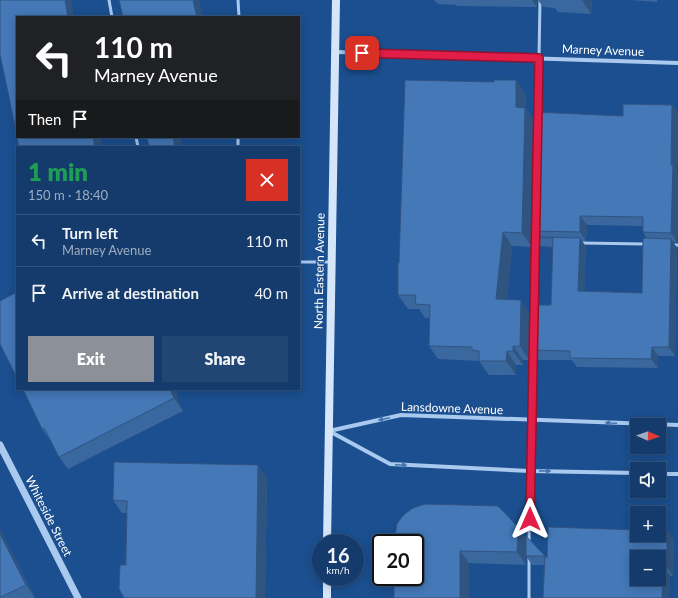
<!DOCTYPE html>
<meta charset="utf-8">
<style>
:root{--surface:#143b6b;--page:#214673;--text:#f1f3f6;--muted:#9dadc1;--line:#33557e;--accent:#8c9099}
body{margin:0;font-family:Lato,sans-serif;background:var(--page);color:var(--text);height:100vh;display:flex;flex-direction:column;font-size:15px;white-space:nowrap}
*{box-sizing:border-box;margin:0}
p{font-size:13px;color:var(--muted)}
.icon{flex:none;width:22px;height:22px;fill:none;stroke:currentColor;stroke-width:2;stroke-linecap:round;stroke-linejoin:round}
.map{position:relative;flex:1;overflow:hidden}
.sheet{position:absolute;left:16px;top:146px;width:284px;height:244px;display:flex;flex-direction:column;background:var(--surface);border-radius:0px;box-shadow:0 2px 10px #0003,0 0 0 1px var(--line)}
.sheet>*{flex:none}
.top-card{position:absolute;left:16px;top:16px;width:284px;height:122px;border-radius:0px;box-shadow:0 2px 10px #0003,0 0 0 1px var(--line);background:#202124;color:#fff;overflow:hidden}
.needle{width:26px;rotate:92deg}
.tools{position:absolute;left:630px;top:418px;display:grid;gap:8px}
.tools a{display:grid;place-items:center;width:36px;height:36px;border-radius:0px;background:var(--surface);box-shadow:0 2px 10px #0003,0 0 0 1px var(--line);font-size:20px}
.speed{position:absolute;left:312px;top:534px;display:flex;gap:8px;font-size:20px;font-weight:700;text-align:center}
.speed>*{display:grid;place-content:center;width:52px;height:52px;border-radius:50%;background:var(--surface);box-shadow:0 2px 10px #0003,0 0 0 1px var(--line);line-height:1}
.speed small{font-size:10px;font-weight:400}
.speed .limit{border:2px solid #111;border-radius:6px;background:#fff;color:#111}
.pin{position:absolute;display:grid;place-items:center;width:34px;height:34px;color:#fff;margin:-17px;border-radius:8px;box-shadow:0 2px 6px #0006}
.me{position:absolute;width:44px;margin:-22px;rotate:0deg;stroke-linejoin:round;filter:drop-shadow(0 0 3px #0008)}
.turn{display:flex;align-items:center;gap:14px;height:84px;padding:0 12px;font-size:18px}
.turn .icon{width:52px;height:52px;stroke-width:2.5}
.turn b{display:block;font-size:28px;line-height:34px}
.then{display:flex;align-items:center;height:38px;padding:0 12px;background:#0003;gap:8px;font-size:15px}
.round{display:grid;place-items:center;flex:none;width:42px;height:42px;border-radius:0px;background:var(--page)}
.head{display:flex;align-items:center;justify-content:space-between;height:68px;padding:0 12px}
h1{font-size:24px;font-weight:800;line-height:30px;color:#1e9e55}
.action{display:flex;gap:8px;margin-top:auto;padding:8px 12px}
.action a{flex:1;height:46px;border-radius:0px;background:var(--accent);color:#fff;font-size:16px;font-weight:800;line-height:46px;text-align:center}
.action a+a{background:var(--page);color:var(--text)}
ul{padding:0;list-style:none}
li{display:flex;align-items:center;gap:12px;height:52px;padding:0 12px;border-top:1px solid var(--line)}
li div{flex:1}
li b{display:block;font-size:15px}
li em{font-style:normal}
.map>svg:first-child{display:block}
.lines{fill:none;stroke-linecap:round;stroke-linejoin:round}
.service{stroke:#a9c9ee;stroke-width:3}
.minor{stroke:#a9c9ee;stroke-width:4}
.tertiary{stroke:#a9c9ee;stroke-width:7}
.secondary{stroke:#d6e6fa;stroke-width:8}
.wall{fill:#3a679d;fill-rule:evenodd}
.shaded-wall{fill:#305480}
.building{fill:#4478b7;stroke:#305480;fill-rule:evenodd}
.oneway{fill:#4674ac}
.route-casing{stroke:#92132f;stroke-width:10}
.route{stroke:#e11d48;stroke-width:7}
.labels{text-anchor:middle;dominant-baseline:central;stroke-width:3;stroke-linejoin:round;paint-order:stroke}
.street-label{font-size:12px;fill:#fff;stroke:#1b4f8f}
</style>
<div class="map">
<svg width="678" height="598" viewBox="0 0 678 598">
<rect width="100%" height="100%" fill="#1b4f8f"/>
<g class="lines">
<g class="service">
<path d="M109,0L112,17"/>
<path d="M238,0L239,17"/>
<path d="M538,116L540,0"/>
<path d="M136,137L138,147"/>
<path d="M238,147V137"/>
<path d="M581,243L645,244"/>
<path d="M671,245H678"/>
<path d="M299,262H332"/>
<path d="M534,308L535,240"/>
<path d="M529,544L530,471L533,354"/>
<path d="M529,598V558"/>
</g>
<g class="minor">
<path d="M336,52L678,63"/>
<path d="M329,431L401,415L678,425"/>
<path d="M329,431L390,464L530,471L637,473"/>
<path d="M659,474H678"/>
</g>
<path class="tertiary" d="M0,445L78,598"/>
<g class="secondary">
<path d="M327,543L336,0"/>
<path d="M327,598V577"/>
</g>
</g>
<g class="wall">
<path d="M434,0H537V7L457,6L456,5L438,4Z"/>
<path d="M538,0H592L591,14L558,12L555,8L543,7Z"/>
<path d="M630,0H657V2Z"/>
<path d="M526,94V109L534,121L623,116L672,105L678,113L677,172L678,173V211L677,242H673L677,248L675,356H658V368L577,367L572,360H535L530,351L529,360H523V365H516V375H489L479,361L438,359L429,346V318H425L419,309H408L398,295L399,263ZM587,225L643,226V232L647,239L642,293L584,291L586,247L582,241H586ZM532,232L536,237H532ZM532,238L538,246L553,247L551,305L530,313L507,299L512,246L532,247Z"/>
<path d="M23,389H176L177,398L183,411L68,469L59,457L51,441L42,429Z"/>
<path d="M267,478L265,598H124L127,513H122L113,500Z"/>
<path d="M498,506L526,539L547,558L667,530L674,539L673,576H670L669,598H543L544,565H532L526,556V565L469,563L394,598Z"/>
<path d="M0,529L35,598H0Z"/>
</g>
<g class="shaded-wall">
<path d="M65,0H71L74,17H68Z"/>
<path d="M193,0H199L203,17H197Z"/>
<path d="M532,0H537V7Z"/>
<path d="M582,0H592L591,14Z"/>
<path d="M516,80L526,94V109L534,121L532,247L522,233L516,107Z"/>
<path d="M672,105L678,113L677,172L678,173V211L677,242L671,233Z"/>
<path d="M93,137H100L102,147H95Z"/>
<path d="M173,137H180L182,147H175Z"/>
<path d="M580,216L587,225L586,241L580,232Z"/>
<path d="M503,232L512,246L506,313L496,299Z"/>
<path d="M580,238L586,247L584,300L578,291Z"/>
<path d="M671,239L677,248L675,356L669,347Z"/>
<path d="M521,300L530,314L529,360L520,346Z"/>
<path d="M513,346L523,360V365L513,351Z"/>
<path d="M652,347L658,356V368L651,359Z"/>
<path d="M507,351L516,365V375L506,361Z"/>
<path d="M170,389H176L177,398L183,411L174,398Z"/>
<path d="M258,465L267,478L265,598H256Z"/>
<path d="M518,527L526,539V565L517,552Z"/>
<path d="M0,529L35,598L26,585L0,534Z"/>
<path d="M667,530L674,539L673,576L667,567Z"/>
<path d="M460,551L469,563V598H460Z"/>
<path d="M663,567L670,576L669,598H662Z"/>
</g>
<g class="building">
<path d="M0,0H65L68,17H17V136L0,54Z"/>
<path d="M119,0H193L197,17H123Z"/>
<path d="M405,80L494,82V80H516V107L525,108L522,233L503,232L496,299L521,300L520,346H513V351H507L506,361H479V351L472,350V347L429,346L430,305L415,304L416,295H398V263H399Z"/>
<path d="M623,104L672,105L671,165H673L671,233L643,232V217L580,216V232L532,231L534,112L623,116Z"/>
<path d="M17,137H93L95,147H19Z"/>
<path d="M147,137H173L175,147H149Z"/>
<path d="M531,237L580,238L578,291L642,293L643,238L671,239L669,347H652L651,359L570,358V351L529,350L530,305H551L553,238Z"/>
<path d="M17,292V378L0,344V301Z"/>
<path d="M23,389H170L174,398L59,457L44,428L42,429Z"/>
<path d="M114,462L258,465L256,598H124L119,589L120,565H126L127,501L113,500Z"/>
<path d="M425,504L498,506L518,527L517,552L460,551V598H394V577H415V543H395V536L397,524L401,518L406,513L413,508Z"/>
<path d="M548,527L637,530V535H659V530H667V567H663L662,598H543L545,556H526V536L547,558ZM637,557H659V579H637Z"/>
<path d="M0,534L26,585L1,597L0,595Z"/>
</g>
<defs><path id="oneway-solid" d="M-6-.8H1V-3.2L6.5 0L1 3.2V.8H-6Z"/></defs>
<g class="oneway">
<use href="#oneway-solid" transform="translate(384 419) rotate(168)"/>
<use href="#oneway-solid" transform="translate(611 423) rotate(-178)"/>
<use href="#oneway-solid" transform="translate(401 465) rotate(3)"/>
<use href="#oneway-solid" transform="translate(545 471) rotate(1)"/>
</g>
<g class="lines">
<g class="route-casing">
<path id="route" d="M362,53L539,58L530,519"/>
</g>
<use href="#route" class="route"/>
</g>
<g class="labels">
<g class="street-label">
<text transform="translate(603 50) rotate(2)">Marney Avenue</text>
<text transform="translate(319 271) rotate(-89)">North Eastern Avenue</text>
<text transform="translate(452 408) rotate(2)">Lansdowne Avenue</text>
<text transform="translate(49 516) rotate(63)">Whiteside Street</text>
</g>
</g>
</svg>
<div class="tools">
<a><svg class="needle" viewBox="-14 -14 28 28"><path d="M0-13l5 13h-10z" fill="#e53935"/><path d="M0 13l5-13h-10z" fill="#9dadc1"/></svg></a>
<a><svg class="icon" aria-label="sound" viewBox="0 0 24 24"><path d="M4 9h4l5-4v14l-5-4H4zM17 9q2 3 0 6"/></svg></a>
<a>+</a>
<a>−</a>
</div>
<div class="speed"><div>16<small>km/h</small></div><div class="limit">20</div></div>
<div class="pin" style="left:362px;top:53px;background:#d93025"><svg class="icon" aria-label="arrive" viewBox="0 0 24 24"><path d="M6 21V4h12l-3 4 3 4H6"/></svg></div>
<svg class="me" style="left:530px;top:519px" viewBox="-20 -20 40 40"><path d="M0-17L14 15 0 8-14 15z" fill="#e11d48" stroke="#fff" stroke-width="4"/></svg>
<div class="top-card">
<div class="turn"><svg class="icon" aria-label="left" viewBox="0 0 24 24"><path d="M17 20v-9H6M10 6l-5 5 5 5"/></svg><div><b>110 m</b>Marney Avenue</div></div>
<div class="then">Then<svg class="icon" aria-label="arrive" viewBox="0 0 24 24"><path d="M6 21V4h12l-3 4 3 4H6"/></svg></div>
</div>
<section class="sheet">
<div class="head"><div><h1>1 min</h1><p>150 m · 18:40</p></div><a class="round" style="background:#d93025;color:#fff"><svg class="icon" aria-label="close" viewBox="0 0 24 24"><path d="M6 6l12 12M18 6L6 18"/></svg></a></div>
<ul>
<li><svg class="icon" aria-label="left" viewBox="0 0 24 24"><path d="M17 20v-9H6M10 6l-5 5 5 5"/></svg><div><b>Turn left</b><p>Marney Avenue</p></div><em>110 m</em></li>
<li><svg class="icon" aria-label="arrive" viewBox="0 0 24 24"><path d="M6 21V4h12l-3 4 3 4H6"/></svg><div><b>Arrive at destination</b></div><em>40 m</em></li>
</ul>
<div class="action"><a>Exit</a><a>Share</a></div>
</section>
</div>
